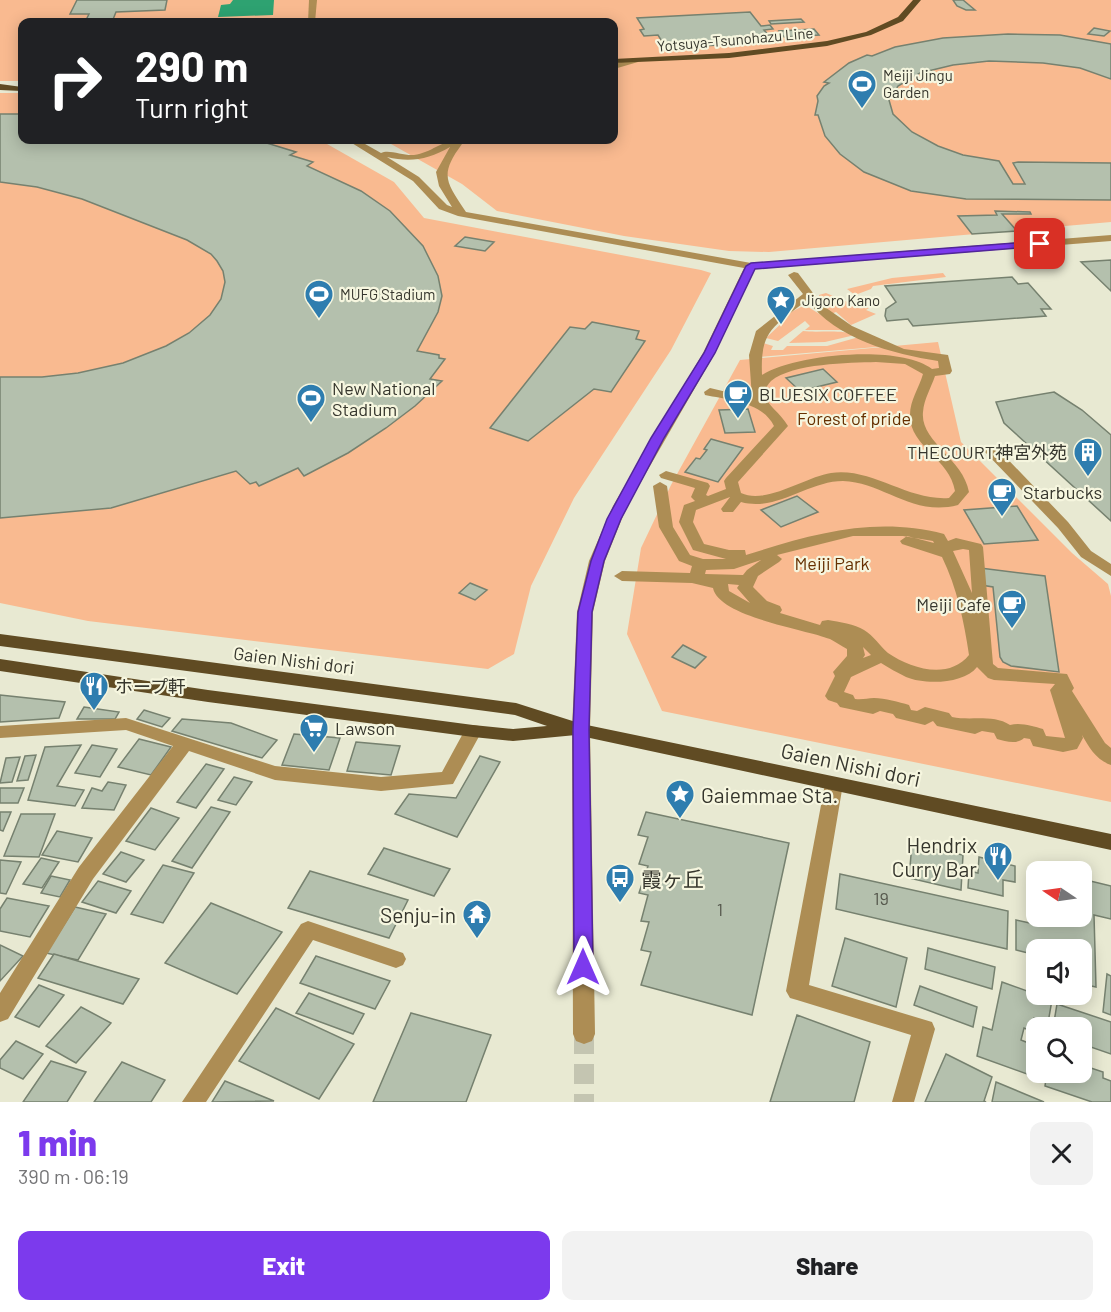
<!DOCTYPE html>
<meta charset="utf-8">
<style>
:root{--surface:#fff;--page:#f2f2f2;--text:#202124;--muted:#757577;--accent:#7c3aed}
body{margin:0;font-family:Barlow,"Noto Sans JP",sans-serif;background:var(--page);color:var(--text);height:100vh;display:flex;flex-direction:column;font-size:22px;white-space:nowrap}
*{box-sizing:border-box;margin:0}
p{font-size:20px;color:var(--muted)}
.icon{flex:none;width:33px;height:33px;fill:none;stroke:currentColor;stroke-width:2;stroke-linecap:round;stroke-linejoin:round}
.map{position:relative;height:1102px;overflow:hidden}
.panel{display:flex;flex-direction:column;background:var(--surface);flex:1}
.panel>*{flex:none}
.hud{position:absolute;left:18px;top:18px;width:600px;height:126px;border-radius:12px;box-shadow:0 3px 15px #0003;background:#202124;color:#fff;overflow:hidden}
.needle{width:39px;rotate:283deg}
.fabs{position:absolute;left:1026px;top:861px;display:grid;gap:12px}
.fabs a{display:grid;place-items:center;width:66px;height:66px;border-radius:12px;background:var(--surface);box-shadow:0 3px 15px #0003;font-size:30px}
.pin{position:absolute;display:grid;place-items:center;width:51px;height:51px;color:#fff;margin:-26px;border-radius:12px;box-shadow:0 3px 9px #0006}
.me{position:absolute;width:66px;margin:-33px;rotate:0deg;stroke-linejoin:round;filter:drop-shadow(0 0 4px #0008)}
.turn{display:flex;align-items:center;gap:21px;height:126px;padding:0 18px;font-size:27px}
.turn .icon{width:78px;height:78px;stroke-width:2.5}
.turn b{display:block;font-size:42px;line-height:51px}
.round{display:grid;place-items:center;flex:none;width:63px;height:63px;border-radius:12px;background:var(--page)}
.overview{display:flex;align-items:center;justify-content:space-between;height:102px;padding:0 18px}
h1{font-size:36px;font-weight:800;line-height:45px;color:var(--accent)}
.cta{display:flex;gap:12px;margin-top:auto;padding:12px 18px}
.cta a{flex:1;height:69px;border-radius:12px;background:var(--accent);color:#fff;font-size:24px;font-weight:800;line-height:69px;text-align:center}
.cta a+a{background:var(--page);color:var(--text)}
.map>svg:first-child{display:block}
.green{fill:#f9ba90}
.water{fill:#2ea271}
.building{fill:#b4c0ad;stroke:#76816f;stroke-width:1.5}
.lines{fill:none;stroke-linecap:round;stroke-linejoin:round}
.minor-tunnel{stroke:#c4c5b1;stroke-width:20;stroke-dasharray:20 10;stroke-linecap:butt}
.minor{fill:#ad8d54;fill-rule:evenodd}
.major{fill:#604b23;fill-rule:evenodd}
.route{fill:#7c3aed;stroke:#51269a;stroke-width:1.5}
.labels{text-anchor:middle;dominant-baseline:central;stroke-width:4.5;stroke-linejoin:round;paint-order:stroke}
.far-street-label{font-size:15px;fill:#36362d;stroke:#f6f6df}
.far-poi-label{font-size:15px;fill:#36362d;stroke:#f6f6df;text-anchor:start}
.poi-label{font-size:18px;fill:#36362d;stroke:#f6f6df;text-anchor:start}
.park-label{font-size:18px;fill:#663000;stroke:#f6f6df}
.street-label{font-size:18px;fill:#36362d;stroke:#f6f6df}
.near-number-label{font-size:18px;fill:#56584d}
.near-street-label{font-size:21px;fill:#36362d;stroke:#f6f6df}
.near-poi-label{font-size:21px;fill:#36362d;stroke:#f6f6df;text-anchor:start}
</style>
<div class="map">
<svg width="1111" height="1102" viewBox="0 0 1111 1102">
<rect width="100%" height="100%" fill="#e8e9d2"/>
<g class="green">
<path d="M0,0H1111V222L769,252L729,251L624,236L497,211L462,184L384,140H614V22H22V81H0Z"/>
<path d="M0,93H22V140H320L394,182L424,218L701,270L711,273L671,350L574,498L531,586L514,654L488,669L88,621L0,603Z"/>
<path d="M943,273L946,277L873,286L871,289L855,295L847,289L892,278Z"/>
<path d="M826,293L857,306L861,304L869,308L866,310L876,314L851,325L836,312L831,314L821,304L819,295Z"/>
<path d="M805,305L845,330H805L810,326L805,321L778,341L766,338L786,319L781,317Z"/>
<path d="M803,331C818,333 844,329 855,335L825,342L789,343Z"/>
<path d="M859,337L888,346L758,357L763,343L773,346L771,350H783L787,346H827Z"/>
<path d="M938,342L961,442L1072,553L1108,584L1111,596V802L662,711L627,634L641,548L671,485L740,360Z"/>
</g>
<path class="water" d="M233,0H274L273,15L218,17L221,5L230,4Z"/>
<g class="building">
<path d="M77,0H167L165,10L116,12L112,22H85L89,14H70Z"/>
<path d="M953,0H963L975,10H966L957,6Z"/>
<path d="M750,12L761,26L770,25L773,29L764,30L775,42L666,48L658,35L644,36L640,30L644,29L637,18Z"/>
<path d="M801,19L804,22L771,24L769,21Z"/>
<path d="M1094,28L1110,31L1104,36L1088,34Z"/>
<path d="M814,29L819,35L784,37L779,31Z"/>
<path d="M1008,34L1060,35L1111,44V79L1080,68L1043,63L989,61L953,65L920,73L898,86L889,100L893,114L912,132L938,146L963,155L999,161L1013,184H1025L1013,163L1018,162L1111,163V200L966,199L911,191L864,172L840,154L825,136L818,115H815L818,101L817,96L824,86L829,83L824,82L849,63L867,55L872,56L895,47L943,38Z"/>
<path d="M0,114H22V140H257L296,152L290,155L313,162L307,166L361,191L390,211L423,246L438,276L442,296L438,312L417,351L439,355V358L445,359L430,379L442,381L415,406L386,428L348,453L304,476L298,468L259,486L256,482L250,484L236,471L111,508L0,518V377H42L78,373L123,363L166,346L189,333L210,315L221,299L225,282L223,271L217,261L211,254L187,240L82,199L37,187L0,182Z"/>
<path d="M995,211L1030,212L1031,214H1002L1017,231L972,234L958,216L997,215Z"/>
<path d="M465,237L494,242L485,251L455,246Z"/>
<path d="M1111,260V291L1081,262Z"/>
<path d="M1012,277L1018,284L1028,283L1051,309H1041L1046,316L913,326L908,319L887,321L885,316L886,309L896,302L885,286Z"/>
<path d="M592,322L639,331L636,339L645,341L611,392L594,389L528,441L490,428L570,327L585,329Z"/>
<path d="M823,369L837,382L800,391L786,378Z"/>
<path d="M1054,392L1082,410L1111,435V521L1004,423L996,402Z"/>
<path d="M748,409L755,432L725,433L719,410Z"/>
<path d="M711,439L743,448L718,482L685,472L696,458L700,459L707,450L704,449Z"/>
<path d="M797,496L818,512L781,527L761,510Z"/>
<path d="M1017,506L1038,540L984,544L964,510Z"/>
<path d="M980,568L1045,576L1059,672L1011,666L1003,662L1000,657L993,587L981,585Z"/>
<path d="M470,583L487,590L475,600L459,593Z"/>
<path d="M683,645L706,657L695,668L672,657Z"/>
<path d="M0,695L65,702L59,718L0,722Z"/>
<path d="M84,707L119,712L115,719H77Z"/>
<path d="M144,710L170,718L162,727L137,719Z"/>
<path d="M182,719L231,723L277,740L262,758L172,731Z"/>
<path d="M294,734L340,738L329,770L282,765Z"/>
<path d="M139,739L171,747L151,775L118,767Z"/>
<path d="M356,742L400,746L391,775L347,771Z"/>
<path d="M81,745L57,786L84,790L75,806L28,800L45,747Z"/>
<path d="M92,745L117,749L100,777L75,773Z"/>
<path d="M36,755L28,780L17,781L25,756Z"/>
<path d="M480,756L500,762L457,837L395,814L409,794L456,798Z"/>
<path d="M20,757L12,782L0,783L6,758Z"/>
<path d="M206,764L224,769L196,808L177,802Z"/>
<path d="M234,777L252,782L236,805L218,800Z"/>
<path d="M108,782L126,785L114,810L82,808L92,788L102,791Z"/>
<path d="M0,788H24L18,803H0Z"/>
<path d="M211,807L230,812L192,868L172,861Z"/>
<path d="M151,808L179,818L155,850L126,841Z"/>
<path d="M0,812H11L3,831L0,830Z"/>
<path d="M646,812L789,843L752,1015L641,985L651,952L641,950L649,922L641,921L648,895L639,893L648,866L639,864L648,837L638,835Z"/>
<path d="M21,814H55L39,857L4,856Z"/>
<path d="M57,831L92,838L78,862L42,855Z"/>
<path d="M912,844L963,855L961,890L909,878Z"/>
<path d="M384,848L450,869L434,896L368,874Z"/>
<path d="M121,852L144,860L126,882L103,874Z"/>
<path d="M979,857L1015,866V882L1003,880V896L968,888L969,871L978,873Z"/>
<path d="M41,858L59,862L42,888L23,884Z"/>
<path d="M0,860L21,862L6,894L0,893Z"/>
<path d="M163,865L194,873L163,923L131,914Z"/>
<path d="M310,871L408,900L389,938L288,908Z"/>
<path d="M840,874L1008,911L1007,949L836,909Z"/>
<path d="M51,876L70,880L60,897L41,893Z"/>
<path d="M1082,879L1111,886V919L1094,915L1096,987L1082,984V950H1036V955L1016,950V920L1039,925V916H1082Z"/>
<path d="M98,881L131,891L116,913L82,902Z"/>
<path d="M7,898L49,906L30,937L0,931V909Z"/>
<path d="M211,903L282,932L237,994L165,963Z"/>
<path d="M75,907L106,914L78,960L46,953Z"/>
<path d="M845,938L907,958L896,1007L832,986Z"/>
<path d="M0,945L23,956L0,981Z"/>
<path d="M928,948L995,967L992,989L925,969Z"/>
<path d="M54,954L139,979L123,1004L38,978Z"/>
<path d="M316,956L390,981L375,1009L300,983Z"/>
<path d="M1107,974L1111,976V1015L1103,1012Z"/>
<path d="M1002,982L1052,1000L1048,1023L1034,1018L1031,1031L1024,1028L1021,1040L1036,1046L1038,1078L977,1056L983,1027L992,1030Z"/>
<path d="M39,985L64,995L39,1027L15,1017Z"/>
<path d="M920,986L977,1007L973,1027L914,1005Z"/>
<path d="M309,993L364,1014L353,1034L296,1013Z"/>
<path d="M1057,1004L1111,1022V1054L1082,1044V1028H1053Z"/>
<path d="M81,1007L111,1023L76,1063L46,1046Z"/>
<path d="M276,1008L354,1044L319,1099L239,1061Z"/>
<path d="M411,1013L491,1035L466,1102H373Z"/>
<path d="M797,1015L870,1042L854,1102H770Z"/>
<path d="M16,1041L43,1054L23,1079L0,1068V1060Z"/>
<path d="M946,1054L992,1077L984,1101L986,1102H925Z"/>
<path d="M51,1061L86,1072L67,1102H23Z"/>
<path d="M122,1062L165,1080L151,1102H94Z"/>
<path d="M1082,1065L1103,1072V1078L1111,1081V1102H1092L1045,1086L1047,1072H1082Z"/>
<path d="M225,1081L274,1101L212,1102Z"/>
<path d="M996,1082L1044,1102H992Z"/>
</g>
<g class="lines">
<path class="minor-tunnel" d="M584,1034V1102"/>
<g class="minor">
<path d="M309,0H317L315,22H308Z"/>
<path d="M635,58L639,60L638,62L614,69V64Z"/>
<path d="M347,140H358L381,153C389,149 403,156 414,155C431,153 442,140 459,140L462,144C439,175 446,182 466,212L751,263L1111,235V241L755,269L715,353L627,506L605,561L593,612L590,730L595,1034L592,1041L584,1044L576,1041L573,1034L572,730L577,612L589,561L613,506L703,353L744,268L458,216L439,209L413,181ZM450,147L436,172L439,186L452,207L447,205L419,177L387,157C411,163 429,159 450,147Z"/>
<path d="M794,272L798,273L822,305L852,326L904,349L948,355L952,371L950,374L935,376C931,388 924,399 923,412C920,442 963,458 969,492L958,505C912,517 883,482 843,481C808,481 777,512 741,502L733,512H723L721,509L730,497L696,510L693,522L704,544L729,550H745L746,555C813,534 874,516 944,534L948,541L956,538L981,544L983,547L993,664L998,668L1067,674L1074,688L1072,691L1105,743L1111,748V765C1096,760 1089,747 1082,735L1083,738L1077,749L1063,752L1033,746L1030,739L1024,738C1017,745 1005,741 997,739L994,733L982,731L975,734L937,726L933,721L925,725L896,718L893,714L880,711L873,714L840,707L837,703L828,700L825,696L835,676L833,672L847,656V649C841,646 836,642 830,639C805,629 719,617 713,588L692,583L622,581L614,576L622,571L690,573L692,566L679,561L659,527L653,486L660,482L667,486L673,527L690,555L703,559H726L693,550L679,522L684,505L695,501L691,497L695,488L661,478L659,475L666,471L708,483L710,486L706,495L708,496L726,489L724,481L726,478L774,426C762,402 729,400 705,395L704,392L710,388L752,398L749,355L756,331L803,294L788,275ZM807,300C836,339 893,354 938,361L939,368L932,369C900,344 795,354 762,375C760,329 774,327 807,300ZM876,362L905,364L923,374C919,388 910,400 910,415C909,446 950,459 955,491L949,498C907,501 872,467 831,473C805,477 766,505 741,493L738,482L788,426C780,412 768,407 763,392C766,388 768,384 771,381C793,363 849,363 876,362ZM853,536H903L933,541L934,543L907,536L900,541L902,544L942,557C957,588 964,621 969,655C949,680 911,669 888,653C880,646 873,635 864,630C855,624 839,622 828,620L822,621L820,625L780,613L782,610L780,606L767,601L753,587L758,576L779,562L782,559L777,555ZM963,549L969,550L972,593L953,551ZM761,560L747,570L743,575L705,574L706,570L734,569ZM728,584L739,585L737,588L750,603L729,591ZM863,647L871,655L863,658L865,655ZM881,663C889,668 898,673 906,677C925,685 964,684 977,667L988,678L994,680L1055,684L1050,690L1065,738L1046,736L1043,729C1033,726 1020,722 1010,725C993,714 970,721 952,717L949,713L925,707L917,711L911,710L909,705C899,702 885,698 874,698C867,698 863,700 855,699L853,695L844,692L851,677Z"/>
<path d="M990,445L995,446L1068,522L1091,551L1111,564V576L1081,557L1058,528L985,452L983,449L985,446Z"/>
<path d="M126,718L275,766L381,777L442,772L467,726L473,725L479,726L482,731L453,784L381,791L275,780L189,751L93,879L8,1019L0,1022V993L79,867L173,746L126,730L0,738V726Z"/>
<path d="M834,777L840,779L843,784L809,985L932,1022L935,1029L914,1102H892L911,1035L797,1000L790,998L786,991L825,784L828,779Z"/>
<path d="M308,921L403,953L406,959L403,965L396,968L313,940L206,1102H182L301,924Z"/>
</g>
<g class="major">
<path d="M913,0H921L903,21L871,35L827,46L729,58L614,63V59L729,53L827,41L866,32L898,17Z"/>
<path d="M0,84L22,87V91L0,90Z"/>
<path d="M0,634L516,703L582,724L1111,834V850L576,735L513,741L473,737L208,702L0,671V659L208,690L473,725L513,729L547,726L515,715L0,646Z"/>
</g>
</g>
<path class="route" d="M1040,241L1045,244L1043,246L755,269L715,353L664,438L621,519L604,561L592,612L589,730L593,967L590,973L583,975L577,973L574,967L573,730L578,612L591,561L607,519L651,438L704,353L746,266L751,263Z"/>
<defs>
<g id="stadium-pin" transform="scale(1.5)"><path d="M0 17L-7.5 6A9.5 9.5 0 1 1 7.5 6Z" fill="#2e7daf" stroke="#f6f6df"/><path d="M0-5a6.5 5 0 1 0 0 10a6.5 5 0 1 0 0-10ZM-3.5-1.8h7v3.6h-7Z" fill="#fff"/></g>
<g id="sight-pin" transform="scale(1.5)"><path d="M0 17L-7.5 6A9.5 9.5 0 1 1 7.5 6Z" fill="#2e7daf" stroke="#f6f6df"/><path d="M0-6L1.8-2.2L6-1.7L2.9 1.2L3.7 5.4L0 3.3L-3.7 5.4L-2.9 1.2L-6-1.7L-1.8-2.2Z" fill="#fff"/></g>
<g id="cafe-pin" transform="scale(1.5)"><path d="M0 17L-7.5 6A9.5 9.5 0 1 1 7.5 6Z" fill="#2e7daf" stroke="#f6f6df"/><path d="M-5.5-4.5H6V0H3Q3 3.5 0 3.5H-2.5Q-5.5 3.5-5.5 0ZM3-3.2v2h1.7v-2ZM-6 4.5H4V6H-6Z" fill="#fff"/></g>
<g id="building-pin" transform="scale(1.5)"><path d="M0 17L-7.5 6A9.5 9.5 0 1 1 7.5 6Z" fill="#2e7daf" stroke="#f6f6df"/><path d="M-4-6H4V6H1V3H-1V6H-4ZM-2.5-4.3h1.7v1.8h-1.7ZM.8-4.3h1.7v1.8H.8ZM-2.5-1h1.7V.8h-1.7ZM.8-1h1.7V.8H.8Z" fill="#fff"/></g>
<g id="restaurant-pin" transform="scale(1.5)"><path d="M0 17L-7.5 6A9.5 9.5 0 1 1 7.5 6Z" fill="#2e7daf" stroke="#f6f6df"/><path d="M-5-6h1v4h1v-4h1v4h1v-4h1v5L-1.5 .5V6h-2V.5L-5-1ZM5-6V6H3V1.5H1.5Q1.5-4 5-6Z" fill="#fff"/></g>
<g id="supermarket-pin" transform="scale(1.5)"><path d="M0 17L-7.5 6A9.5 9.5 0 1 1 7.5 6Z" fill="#2e7daf" stroke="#f6f6df"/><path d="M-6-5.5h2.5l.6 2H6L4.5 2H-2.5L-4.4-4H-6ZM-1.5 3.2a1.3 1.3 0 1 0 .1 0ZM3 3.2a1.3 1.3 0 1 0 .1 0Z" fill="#fff"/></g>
<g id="bus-pin" transform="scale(1.5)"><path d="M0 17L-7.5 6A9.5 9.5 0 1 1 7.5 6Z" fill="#2e7daf" stroke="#f6f6df"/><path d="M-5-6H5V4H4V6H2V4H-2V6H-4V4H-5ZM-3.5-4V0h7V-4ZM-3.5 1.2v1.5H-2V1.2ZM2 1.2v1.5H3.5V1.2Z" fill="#fff"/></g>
<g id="temple-pin" transform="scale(1.5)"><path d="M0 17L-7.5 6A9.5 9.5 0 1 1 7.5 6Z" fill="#2e7daf" stroke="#f6f6df"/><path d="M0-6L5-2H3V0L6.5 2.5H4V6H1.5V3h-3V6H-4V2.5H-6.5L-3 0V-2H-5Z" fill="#fff"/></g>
</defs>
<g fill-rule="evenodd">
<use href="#stadium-pin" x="862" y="84"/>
<use href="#stadium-pin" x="319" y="294"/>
<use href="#sight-pin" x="781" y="300"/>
<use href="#cafe-pin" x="738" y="394"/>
<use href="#stadium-pin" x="311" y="398"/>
<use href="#building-pin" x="1088" y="452"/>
<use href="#cafe-pin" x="1002" y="492"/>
<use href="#cafe-pin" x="1012" y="604"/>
<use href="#restaurant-pin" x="94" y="686"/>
<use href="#supermarket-pin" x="314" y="728"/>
<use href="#sight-pin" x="680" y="794"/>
<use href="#restaurant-pin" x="998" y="856"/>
<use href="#bus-pin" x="620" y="878"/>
<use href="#temple-pin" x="477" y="914"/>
</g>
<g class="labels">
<g class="far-street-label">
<text transform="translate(735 39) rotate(-5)">Yotsuya-Tsunohazu Line</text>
</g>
<g class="far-poi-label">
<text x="883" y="75">Meiji Jingu<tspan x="883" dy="17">Garden</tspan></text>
<text x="340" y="294">MUFG Stadium</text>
<text x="802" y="300">Jigoro Kano</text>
</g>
<g class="poi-label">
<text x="332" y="388">New National<tspan x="332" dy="21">Stadium</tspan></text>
<text x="759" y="394">BLUESIX COFFEE</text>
<text x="1067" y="452" text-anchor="end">THECOURT神宮外苑</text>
<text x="1023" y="492">Starbucks</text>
<text x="991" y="604" text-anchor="end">Meiji Cafe</text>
<text x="115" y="686">ホープ軒</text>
<text x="335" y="728">Lawson</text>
</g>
<g class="park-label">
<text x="854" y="418">Forest of pride</text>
<text x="832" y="563">Meiji Park</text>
</g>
<g class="street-label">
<text transform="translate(294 660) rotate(7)">Gaien Nishi dori</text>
</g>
<g class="near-number-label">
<text x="881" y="898">19</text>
<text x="720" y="909">1</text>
</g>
<g class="near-street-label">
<text transform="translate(851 764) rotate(12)">Gaien Nishi dori</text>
</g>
<g class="near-poi-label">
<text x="701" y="794">Gaiemmae Sta.</text>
<text x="977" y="844" text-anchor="end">Hendrix<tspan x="977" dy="24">Curry Bar</tspan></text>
<text x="641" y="878">霞ヶ丘</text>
<text x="456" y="914" text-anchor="end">Senju-in</text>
</g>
</g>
</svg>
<div class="fabs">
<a><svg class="needle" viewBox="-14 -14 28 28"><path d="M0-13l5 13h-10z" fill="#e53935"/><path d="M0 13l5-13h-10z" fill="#757577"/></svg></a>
<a><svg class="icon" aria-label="sound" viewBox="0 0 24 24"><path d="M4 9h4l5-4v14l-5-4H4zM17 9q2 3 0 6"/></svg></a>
<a><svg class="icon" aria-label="search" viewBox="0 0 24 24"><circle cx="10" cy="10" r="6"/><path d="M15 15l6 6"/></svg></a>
</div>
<div class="pin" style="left:1040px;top:244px;background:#d93025"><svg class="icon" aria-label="arrive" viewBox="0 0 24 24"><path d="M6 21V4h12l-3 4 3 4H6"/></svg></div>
<svg class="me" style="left:583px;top:967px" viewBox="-20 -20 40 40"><path d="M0-17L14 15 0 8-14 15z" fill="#7c3aed" stroke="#fff" stroke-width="4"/></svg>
<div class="hud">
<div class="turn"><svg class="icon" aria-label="right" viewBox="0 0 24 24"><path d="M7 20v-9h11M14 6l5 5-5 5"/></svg><div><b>290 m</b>Turn right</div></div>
</div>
</div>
<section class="panel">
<div class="overview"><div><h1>1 min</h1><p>390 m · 06:19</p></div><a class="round"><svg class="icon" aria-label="close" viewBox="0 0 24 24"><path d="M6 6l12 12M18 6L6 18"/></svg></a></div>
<div class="cta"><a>Exit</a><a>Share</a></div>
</section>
